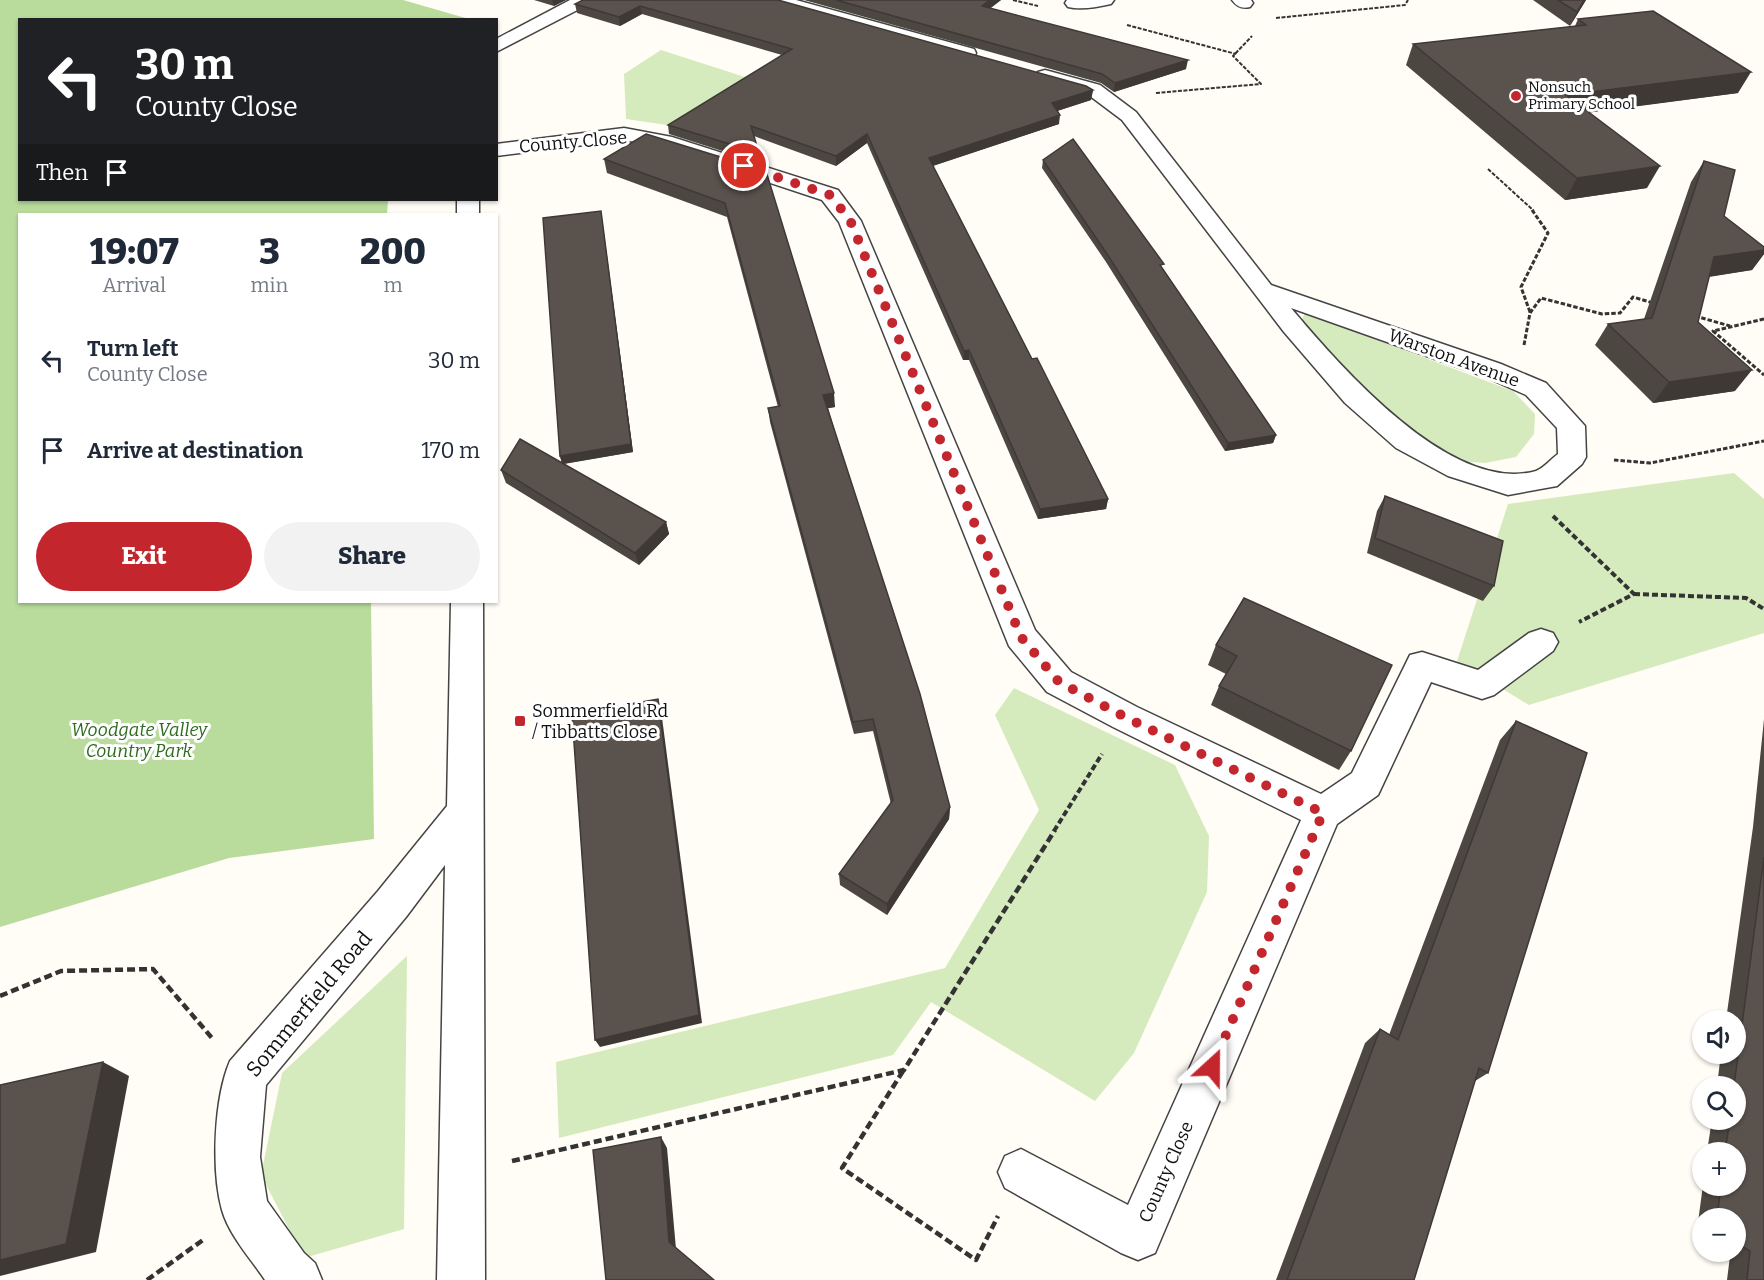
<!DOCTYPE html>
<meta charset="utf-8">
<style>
:root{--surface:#fff;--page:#f2f2f3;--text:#1f2937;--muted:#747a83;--accent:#c4262e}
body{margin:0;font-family:Bitter,serif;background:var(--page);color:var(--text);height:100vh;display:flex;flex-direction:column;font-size:22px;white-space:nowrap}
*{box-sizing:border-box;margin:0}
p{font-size:20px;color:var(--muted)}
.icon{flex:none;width:33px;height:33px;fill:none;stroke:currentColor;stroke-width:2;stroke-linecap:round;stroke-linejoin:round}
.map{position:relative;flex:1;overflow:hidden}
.side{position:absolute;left:18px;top:213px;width:480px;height:390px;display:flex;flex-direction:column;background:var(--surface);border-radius:0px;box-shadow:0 2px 4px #0004}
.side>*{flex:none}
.hud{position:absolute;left:18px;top:18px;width:480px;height:183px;border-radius:0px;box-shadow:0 2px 4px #0004;background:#202124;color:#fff;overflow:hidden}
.controls{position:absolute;left:1692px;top:1010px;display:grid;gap:12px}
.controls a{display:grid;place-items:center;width:54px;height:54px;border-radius:50%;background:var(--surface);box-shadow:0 2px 4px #0004;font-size:30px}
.pin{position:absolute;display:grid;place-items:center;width:51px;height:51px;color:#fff;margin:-26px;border:3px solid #fff;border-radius:50%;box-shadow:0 2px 6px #0007}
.me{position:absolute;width:66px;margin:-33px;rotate:24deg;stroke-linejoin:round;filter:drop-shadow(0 0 4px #0008)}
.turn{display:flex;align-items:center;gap:21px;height:126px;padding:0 18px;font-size:27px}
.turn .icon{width:78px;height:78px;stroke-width:2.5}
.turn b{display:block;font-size:42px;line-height:51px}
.then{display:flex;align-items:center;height:57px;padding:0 18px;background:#0003;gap:12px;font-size:22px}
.eta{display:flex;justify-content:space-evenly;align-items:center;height:102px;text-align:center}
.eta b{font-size:36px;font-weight:800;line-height:42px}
.action{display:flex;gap:12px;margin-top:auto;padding:12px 18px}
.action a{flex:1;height:69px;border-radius:36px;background:var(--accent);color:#fff;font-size:24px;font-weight:800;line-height:69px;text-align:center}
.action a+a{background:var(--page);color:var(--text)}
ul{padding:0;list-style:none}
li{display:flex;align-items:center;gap:18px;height:90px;padding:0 18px}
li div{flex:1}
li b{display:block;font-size:22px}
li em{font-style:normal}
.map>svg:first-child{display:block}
.green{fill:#d5ebbd}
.forest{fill:#b9dc9c}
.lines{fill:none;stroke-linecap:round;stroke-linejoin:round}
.minor-casing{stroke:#444;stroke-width:3}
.path-far3{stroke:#333;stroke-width:2;stroke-dasharray:4 1.5;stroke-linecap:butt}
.path-far2{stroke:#333;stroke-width:3;stroke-dasharray:4.5 2;stroke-linecap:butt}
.path-far1{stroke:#333;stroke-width:4;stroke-dasharray:6 3;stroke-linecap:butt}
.path{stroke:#333;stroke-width:4.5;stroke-dasharray:8 4;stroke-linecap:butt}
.minor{fill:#fff;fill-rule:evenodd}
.wall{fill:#4d4742}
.shaded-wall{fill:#3f3936}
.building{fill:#5a524d;stroke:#3f3936;stroke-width:1.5}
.route{stroke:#c4262e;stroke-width:10;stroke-dasharray:0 18}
.poi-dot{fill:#c4262e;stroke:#fff;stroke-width:2}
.labels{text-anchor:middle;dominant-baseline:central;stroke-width:6;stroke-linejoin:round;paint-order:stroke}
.far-poi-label{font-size:15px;fill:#111;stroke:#fff;text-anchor:start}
.street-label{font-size:18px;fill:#111;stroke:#fff}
.poi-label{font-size:18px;fill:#111;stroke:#fff;text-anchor:start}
.park-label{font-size:18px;font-style:italic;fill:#2f6b1f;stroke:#fff}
.near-street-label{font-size:21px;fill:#111;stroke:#fff}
</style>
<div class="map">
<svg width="1764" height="1280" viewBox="0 0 1764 1280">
<rect width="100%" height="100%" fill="#fffdf5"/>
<g class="green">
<path d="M661,50L748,78L674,126L626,119L624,74Z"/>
<path d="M1305,313L1513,391L1535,414L1534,434L1516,457L1485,463L1458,461L1412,440L1299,326Z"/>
<path d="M1734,473L1764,499V633L1529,705L1457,661L1508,504Z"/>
<path d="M1014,688L1175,765L1209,836L1207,892L1134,1053L1095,1101L931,1002L893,1055L559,1138L556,1062L945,968L1039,810L995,715Z"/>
<path d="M407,956L404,1229L304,1258L261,1175L282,1073Z"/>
</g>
<path class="forest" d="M0,0H403L469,19L20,20V200H388L387,214H20V602H371L374,839L229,858L0,927Z"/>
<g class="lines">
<g class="minor-casing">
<g id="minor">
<path d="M570,0H592L589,4L496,52V39Z"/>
<path d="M767,0H796L974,49L976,53L974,57H960L770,4Z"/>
<path d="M1067,0H1114L1111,4C1098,7 1081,10 1068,7L1065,3Z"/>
<path d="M1232,0H1251L1253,3L1250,7C1242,9 1237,7 1232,0Z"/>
<path d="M1045,70L1100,85L1136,112L1271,285L1501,364L1546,383L1585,426L1586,457L1582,464L1557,486L1508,495L1448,476L1396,448L1345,403L1284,332L1122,120L1086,93L1038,80L1035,76L1038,72ZM1291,308L1483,376L1526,395L1557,428L1558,454C1551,459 1544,468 1536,471C1451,495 1340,366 1291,308Z"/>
<path d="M624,128L672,137L838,190L861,221L1035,630L1071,672L1137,707L1321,794L1352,773L1410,655L1422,652L1478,670L1529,633L1541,629L1553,633L1558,642L1553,651L1494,695L1482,699L1431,682L1378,795L1337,824L1155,1253L1138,1260L1121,1253L1005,1188L998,1172L1005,1156L1021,1149L1128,1205L1301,820L1113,727L1047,692L1009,646L839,222L822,200L661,147L624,140L496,156V144Z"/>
<rect x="457" y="200" width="22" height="14"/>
<path d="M451,602H483L485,1280H437L445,865L406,917L266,1085L260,1157L267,1201L304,1253L315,1263L322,1280H265C251,1259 229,1235 222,1210C211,1171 214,1098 230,1061L378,891L447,806Z"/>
</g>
</g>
<g class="path-far3">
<path d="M1013,0L1038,6"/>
<path d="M1276,18L1405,5L1408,0"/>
<path d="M1127,25L1236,54"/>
<path d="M1156,93L1261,84L1233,56L1252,36"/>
<path d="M1488,169L1534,211"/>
</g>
<g class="path-far2">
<path d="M1530,312L1521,287L1548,233L1532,210"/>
<path d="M1695,316L1730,326"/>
<path d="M1764,319L1713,331L1764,375"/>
<path d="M1524,345L1530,313L1541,298L1602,314L1620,313L1633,297L1653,303"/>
<path d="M1614,460L1650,463L1764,441"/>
</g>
<g class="path-far1">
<path d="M1553,516L1634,594L1579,622"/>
<path d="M1634,594L1746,598L1764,609"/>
<path d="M1054,831L1102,754"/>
</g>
<g class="path">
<path d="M0,996L61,971L153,969L212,1038"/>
<path d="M903,1071L842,1168L976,1260L998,1216"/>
<path d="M512,1161L904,1070L1055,830"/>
<path d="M147,1280L203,1240"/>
</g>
<use href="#minor" class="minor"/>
</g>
<g class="wall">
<path d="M534,0H566L554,6Z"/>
<path d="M778,0L1093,90L1091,100L1057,111L1059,124L933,166L1032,359L1108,499L1106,509L1038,519L969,360H963L867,143L836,166L754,136L759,153L760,163L669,134L668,125L782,55L642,14L620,26L577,13L575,4Z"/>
<path d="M804,0H1001L990,8L1186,69L1114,92L1101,83Z"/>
<path d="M1533,0H1586L1570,26Z"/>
<path d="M1578,19L1738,93L1589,112L1647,188L1565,200L1406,65L1413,44L1575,26Z"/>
<path d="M604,159L766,171L835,407L828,408L950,807L949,819L887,915L840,885L839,874L891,804L873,731L854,734L770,422L768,408L778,407L727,217L607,173Z"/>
<path d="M1043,160L1163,269L1276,435L1273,443L1225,451L1106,262L1042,168Z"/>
<path d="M1704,161L1724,216L1764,250V254L1752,270L1709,277L1698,322L1735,391L1653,403L1595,345L1608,324L1644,319L1691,182Z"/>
<path d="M601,211L633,452L564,464L666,522L669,534L639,565L506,483L501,470L562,463L560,456Z"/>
<path d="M1385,496L1494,586L1483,601L1367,553L1377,511Z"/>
<path d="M1244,598L1351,751L1339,770L1211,705L1219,686L1226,674L1208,665L1216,645Z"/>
<path d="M1764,719V1280H1727L1730,1256L1721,1251H1736V1218H1702V1241L1696,1237L1703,1185H1736V1152H1707L1712,1119H1736V1086H1717L1721,1053H1736V1020H1726L1753,827Z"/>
<path d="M1516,721L1488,1073L1475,1081L1414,1280H1276L1365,1043L1380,1029L1389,1035L1500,740Z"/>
</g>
<g class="shaded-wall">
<path d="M552,0H566L554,6Z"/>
<path d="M990,0H1001L982,15V6Z"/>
<path d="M1584,0H1586L1570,26L1577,12Z"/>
<path d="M640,6L642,14L620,26L619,17Z"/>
<path d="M1188,60L1186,69L1114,92L1115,83Z"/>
<path d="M1751,72L1738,93L1556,117L1566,95Z"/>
<path d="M1093,90L1091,100L1051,113L1052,103Z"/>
<path d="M1060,115L1059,124L929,167V158Z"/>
<path d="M867,134V143L836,166V156Z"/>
<path d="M1660,166L1647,188L1565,200L1577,178Z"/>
<path d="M601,211L633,452L562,464L560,456Z"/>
<path d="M1764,250V254L1752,270L1699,278L1714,257Z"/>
<path d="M969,350V360H963L964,351Z"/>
<path d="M1752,370L1735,391L1653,403L1669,382Z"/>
<path d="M834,393L835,407L824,409L823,395Z"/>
<path d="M1276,435L1273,443L1225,451L1228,443Z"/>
<path d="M1108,499L1106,509L1038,519L1040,509Z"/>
<path d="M666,522L669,534L639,565L635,553Z"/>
<path d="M658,699L661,710L702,1023L600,1047L595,1040Z"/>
<path d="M950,807L949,819L887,915V904Z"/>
<path d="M103,1062L129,1076L96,1252L0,1276V1260Z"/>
<path d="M661,1137L667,1148L676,1249L669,1242Z"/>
</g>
<g class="building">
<path d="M583,0H778L1086,86L1093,90L1052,103L1060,115L929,158L1032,359L1037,358L1108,499L1040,509L969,350L964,351L867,134L836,156L751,126L759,153L668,125L792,49L640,6L619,17L575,4Z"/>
<path d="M836,0H990L982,6L1188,60L1115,83L1102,74Z"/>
<path d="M1558,0H1584L1577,12Z"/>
<path d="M1653,11L1751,72L1566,95L1660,166L1577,178L1413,44L1586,25L1578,19Z"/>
<path d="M646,134L766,171L834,393L823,395L920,694L950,807L887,904L839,874L893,800L873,719L853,722L768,408L780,406L725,203L604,159Z"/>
<path d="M1073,139L1164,264L1160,265L1276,435L1228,443L1107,254L1043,160Z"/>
<path d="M1704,161L1735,170L1724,216L1764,247V250L1714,257L1698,322L1752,370L1669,382L1608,324L1652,318Z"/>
<path d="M601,211L631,444L560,456L543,218Z"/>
<path d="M520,439L666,522L635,553L501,470Z"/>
<path d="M1385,496L1503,541L1494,586L1375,538Z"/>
<path d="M1244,598L1392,665L1351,751L1219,686L1237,656L1216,645Z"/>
<path d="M658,699L699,1015L595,1040L572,714Z"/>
<path d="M1516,721L1587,753L1488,1073L1479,1068L1414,1280H1287L1380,1029L1398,1040Z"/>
<path d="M1764,857V1280H1747L1750,1251L1736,1243V1218H1717L1721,1185H1736V1152H1725L1730,1119H1736V1086H1734Z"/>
<path d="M103,1062L66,1244L0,1260V1085Z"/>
<path d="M661,1137L669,1242L714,1280H606L593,1150Z"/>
</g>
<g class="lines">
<path class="route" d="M744,166L830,195L850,220L1021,637L1059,682L1125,717L1323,813L1212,1067"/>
</g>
<g class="poi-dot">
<circle cx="1516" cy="96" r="6"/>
<rect x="514" y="715" width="12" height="12" rx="3"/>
</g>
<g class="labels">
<g class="far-poi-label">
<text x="1528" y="87">Nonsuch<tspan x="1528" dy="17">Primary School</tspan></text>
</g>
<g class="street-label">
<text transform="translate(573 142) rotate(-5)">County Close</text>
<text transform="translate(1454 358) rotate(20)">Warston Avenue</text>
<text transform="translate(1166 1172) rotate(-66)">County Close</text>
</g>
<g class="poi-label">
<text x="532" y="711">Sommerfield Rd<tspan x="532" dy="21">/ Tibbatts Close</tspan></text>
</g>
<g class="park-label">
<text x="139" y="730">Woodgate Valley<tspan x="139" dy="21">Country Park</tspan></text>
</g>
<g class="near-street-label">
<text transform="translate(309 1004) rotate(-50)">Sommerfield Road</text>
</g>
</g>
</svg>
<div class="controls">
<a><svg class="icon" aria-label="sound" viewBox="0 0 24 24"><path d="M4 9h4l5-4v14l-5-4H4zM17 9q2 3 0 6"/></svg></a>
<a><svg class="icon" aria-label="search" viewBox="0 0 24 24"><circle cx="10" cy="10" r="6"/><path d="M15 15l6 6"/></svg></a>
<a>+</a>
<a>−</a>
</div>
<div class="pin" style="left:744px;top:166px;background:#d93025"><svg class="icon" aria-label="arrive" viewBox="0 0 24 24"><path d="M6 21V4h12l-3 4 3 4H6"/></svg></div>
<svg class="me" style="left:1212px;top:1067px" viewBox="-20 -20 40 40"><path d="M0-17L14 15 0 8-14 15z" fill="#c4262e" stroke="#fff" stroke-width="4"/></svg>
<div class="hud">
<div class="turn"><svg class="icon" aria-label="left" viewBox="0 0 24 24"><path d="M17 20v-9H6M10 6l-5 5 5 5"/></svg><div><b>30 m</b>County Close</div></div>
<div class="then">Then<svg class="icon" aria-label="arrive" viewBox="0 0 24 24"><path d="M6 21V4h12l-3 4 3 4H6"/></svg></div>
</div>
<section class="side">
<div class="eta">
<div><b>19:07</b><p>Arrival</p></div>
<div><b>3</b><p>min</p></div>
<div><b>200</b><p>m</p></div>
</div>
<ul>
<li><svg class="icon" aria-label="left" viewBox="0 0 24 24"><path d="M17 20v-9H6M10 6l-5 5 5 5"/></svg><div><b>Turn left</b><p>County Close</p></div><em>30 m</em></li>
<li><svg class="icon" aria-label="arrive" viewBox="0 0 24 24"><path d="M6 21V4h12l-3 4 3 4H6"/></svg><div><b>Arrive at destination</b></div><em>170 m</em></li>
</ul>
<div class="action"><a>Exit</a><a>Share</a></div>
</section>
</div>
